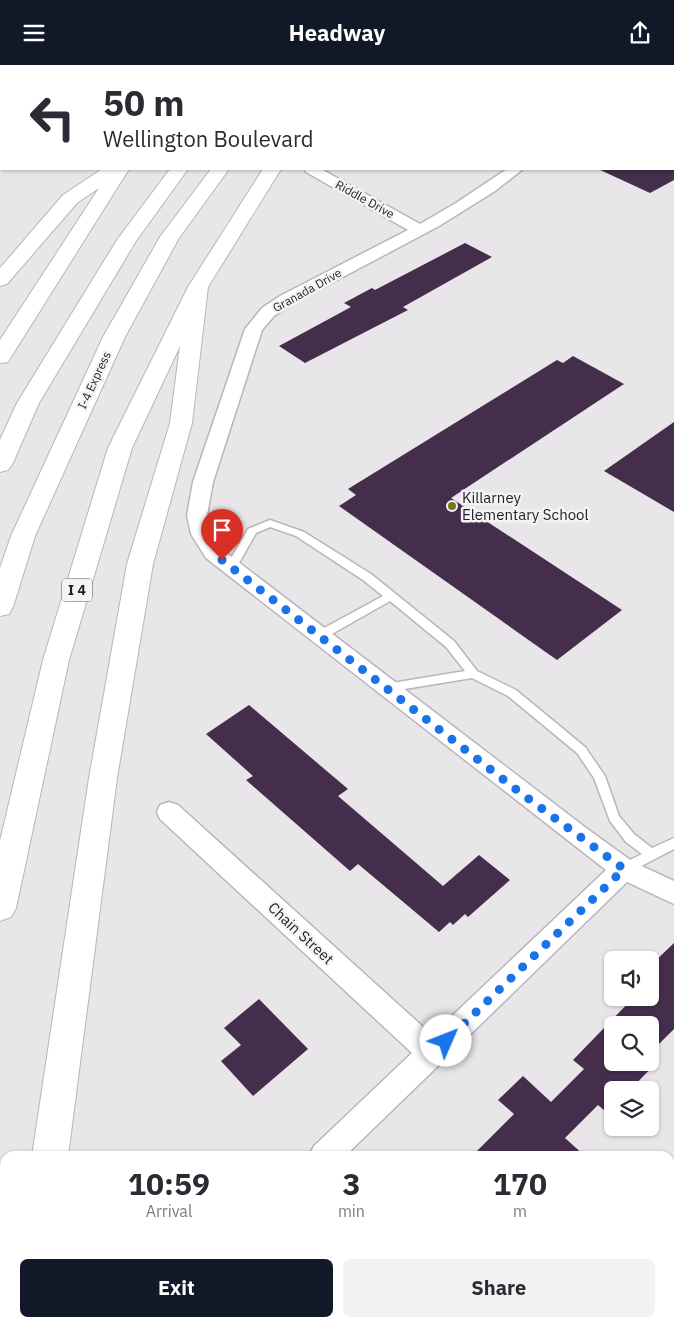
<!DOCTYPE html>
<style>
:root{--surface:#fff;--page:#f2f2f3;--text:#2b2b33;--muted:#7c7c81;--accent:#111827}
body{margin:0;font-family:"IBM Plex Sans",sans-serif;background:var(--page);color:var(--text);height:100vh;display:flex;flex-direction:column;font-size:19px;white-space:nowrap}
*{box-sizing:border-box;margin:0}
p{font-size:16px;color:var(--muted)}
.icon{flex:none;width:28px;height:28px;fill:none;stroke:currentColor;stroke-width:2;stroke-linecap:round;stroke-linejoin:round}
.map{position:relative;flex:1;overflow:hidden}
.details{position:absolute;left:0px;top:1086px;width:675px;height:176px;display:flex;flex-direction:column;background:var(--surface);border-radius:15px 15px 0 0;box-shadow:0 1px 4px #0004}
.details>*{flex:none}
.banner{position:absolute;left:0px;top:0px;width:675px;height:105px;box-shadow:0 1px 4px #0004;background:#fff;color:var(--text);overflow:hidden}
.buttons{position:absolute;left:604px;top:886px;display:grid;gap:10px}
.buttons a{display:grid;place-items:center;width:55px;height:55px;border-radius:8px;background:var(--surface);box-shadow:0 1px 4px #0004;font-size:25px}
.pin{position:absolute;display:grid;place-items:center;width:42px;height:42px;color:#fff;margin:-51px -21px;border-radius:50% 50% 50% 0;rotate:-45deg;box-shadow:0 0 5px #0007}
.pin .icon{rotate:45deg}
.me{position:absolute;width:55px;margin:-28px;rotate:46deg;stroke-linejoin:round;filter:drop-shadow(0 0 4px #0008)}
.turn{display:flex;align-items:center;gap:18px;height:105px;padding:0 20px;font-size:22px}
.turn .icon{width:65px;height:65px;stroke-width:2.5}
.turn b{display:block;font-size:35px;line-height:42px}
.eta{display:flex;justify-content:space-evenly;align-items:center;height:85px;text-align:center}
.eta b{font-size:30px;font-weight:800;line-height:35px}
.primary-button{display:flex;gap:10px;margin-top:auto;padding:10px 20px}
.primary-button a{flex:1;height:58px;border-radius:8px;background:var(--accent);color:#fff;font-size:20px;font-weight:800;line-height:58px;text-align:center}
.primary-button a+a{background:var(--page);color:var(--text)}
header{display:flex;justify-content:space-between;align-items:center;height:65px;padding:0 20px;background:var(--accent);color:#fff;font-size:22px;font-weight:800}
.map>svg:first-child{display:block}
.building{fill:#452e4c}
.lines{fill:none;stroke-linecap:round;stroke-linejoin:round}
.lane-casing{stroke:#b9b5ba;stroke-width:3}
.street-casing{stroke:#b9b5ba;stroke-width:3}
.secondary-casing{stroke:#b9b5ba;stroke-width:30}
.highway-casing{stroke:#b9b5ba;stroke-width:2}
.lane{fill:#fff;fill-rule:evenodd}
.street{fill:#fff;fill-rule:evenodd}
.secondary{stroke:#fff;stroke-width:28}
.highway{fill:#fff;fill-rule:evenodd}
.route{stroke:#1a73e8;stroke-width:9;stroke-dasharray:0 16.2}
.poi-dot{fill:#76771f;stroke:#f6f3f7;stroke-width:2}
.labels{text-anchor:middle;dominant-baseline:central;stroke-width:5;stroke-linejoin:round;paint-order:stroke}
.far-street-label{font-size:12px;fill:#201e20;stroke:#f6f3f7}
.shield{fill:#f6f3f7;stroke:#605e60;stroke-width:1}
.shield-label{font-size:14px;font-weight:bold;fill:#201e20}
.poi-label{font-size:15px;fill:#201e20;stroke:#f6f3f7;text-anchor:start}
.street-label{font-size:15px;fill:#201e20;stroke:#f6f3f7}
</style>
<header><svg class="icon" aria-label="menu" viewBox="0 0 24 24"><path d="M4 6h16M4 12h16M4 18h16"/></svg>Headway<svg class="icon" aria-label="share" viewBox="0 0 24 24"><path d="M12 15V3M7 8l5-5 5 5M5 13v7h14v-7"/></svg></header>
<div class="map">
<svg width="674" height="1262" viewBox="0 0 674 1262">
<rect width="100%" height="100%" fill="#e9e6ea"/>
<g class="building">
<path d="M598,104H674V115L650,128Z"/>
<path d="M465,178L492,192L403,242L408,245L305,298L279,281L351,242L344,238L372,223L375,225Z"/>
<path d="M573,291L624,319L451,433L622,545L557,595L339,441L356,430L348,424L557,295L563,298Z"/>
<path d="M674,357V447L604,406Z"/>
<path d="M249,640L348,724L338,731L443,821L479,790L510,815L468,852L465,849L453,860L450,857L439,867L358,799L350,806L246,715L253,711L206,669Z"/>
<path d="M674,878V964L650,988V960H612V998H650V994L655,999L630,1025H612V1052L598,1040L565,1073L585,1091H472L514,1049L498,1035L523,1011L551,1037L584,1004L573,995L634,932H650V901Z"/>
<path d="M259,934L308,984L253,1031L221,996L241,980L224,963Z"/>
</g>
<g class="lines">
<g class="lane-casing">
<path id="lane" d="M270,455L304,467L371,509L454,576L477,606L516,625L585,682L605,711L619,751L634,769L652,783L674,773V784L628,808L624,809L620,808L618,804L620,800L642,789L626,777L610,756L594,713L577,688L508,631L472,613L386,627L382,626L380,623L382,620L386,619L465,606L446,582L390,536L323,574H315L314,571L315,568L383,531L363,515L296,471L270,462L256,468L235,505H227L226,502L248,464Z"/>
</g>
<g class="street-casing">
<g id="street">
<path d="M128,0H143L144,1H129Z"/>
<path d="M488,0H504L505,1H489Z"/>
<path d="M304,104H321L420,159L456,138L507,104H523L495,126L439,161L292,239L274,251L262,265L213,417L207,450L211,469L220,483L586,763L633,797L674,816V839L627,817L445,994L443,998L439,1000L345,1091H309L314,1081L412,988L160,754L157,747L160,740L169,737L178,740L432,970L606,805L206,493L191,469L187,450L193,417L245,264L262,243L280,231L408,165L306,107Z"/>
<path d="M128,1258H163L161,1262H126Z"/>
</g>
</g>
<g class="secondary-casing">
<g id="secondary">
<path d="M112,1L114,0"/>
<path d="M0,52L1,51"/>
</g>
</g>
<g class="highway-casing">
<g id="highway">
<path d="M102,104H129L11,292L8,297L0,298V275L99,123L77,138L7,219L0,221V203L63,130Z"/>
<path d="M170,104H188L136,176L39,338L12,400L8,405L0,407V375L17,338L117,175Z"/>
<path d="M211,104H229L179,173L125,272L35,471L13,542L9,549L0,551V503L11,471L103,272L160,172Z"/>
<path d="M263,104H281L208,222L192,358L153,499L117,713L68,1091H32L89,713L127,499L170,358L180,281L132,383L69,595L16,843L11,852L0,856V776L43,595L108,383L188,222Z"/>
<path d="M8,1258H46L45,1262H7Z"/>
</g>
</g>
<use href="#lane" class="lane"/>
<use href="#street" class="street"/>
<use href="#secondary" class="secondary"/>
<use href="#highway" class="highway"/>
</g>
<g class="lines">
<path class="route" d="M222,495L522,729L624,804L446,976"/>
</g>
<circle class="poi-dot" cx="452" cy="441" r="5"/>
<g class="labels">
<g class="far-street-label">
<text transform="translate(365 134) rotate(29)">Riddle Drive</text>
<text transform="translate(307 225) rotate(-29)">Granada Drive</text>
<text transform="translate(94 315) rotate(-65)">I-4 Express</text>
</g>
<rect class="shield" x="62" y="513.5" width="30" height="23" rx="4"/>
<g class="shield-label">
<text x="77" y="525">I 4</text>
</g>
<g class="poi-label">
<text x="462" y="432">Killarney<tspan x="462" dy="17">Elementary School</tspan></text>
</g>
<g class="street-label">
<text transform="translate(301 868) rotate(43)">Chain Street</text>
</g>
</g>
</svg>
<div class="buttons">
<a><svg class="icon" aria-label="sound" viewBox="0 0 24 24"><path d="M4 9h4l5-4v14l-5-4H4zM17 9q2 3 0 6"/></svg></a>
<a><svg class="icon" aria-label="search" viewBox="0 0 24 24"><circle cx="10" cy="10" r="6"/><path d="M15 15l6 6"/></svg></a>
<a><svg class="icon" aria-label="layers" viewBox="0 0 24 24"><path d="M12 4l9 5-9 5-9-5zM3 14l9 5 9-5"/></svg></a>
</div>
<div class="pin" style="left:222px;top:495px;background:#d93025"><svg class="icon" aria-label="arrive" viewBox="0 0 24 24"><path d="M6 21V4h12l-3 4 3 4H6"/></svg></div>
<svg class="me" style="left:446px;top:976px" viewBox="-20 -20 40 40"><circle r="19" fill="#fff"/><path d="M0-13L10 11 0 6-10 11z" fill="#1a73e8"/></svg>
<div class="banner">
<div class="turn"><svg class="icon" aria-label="left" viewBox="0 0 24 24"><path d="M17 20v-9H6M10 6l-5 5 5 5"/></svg><div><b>50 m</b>Wellington Boulevard</div></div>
</div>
<section class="details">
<div class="eta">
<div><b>10:59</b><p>Arrival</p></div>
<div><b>3</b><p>min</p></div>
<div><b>170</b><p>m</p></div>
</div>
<div class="primary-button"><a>Exit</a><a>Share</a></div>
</section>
</div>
